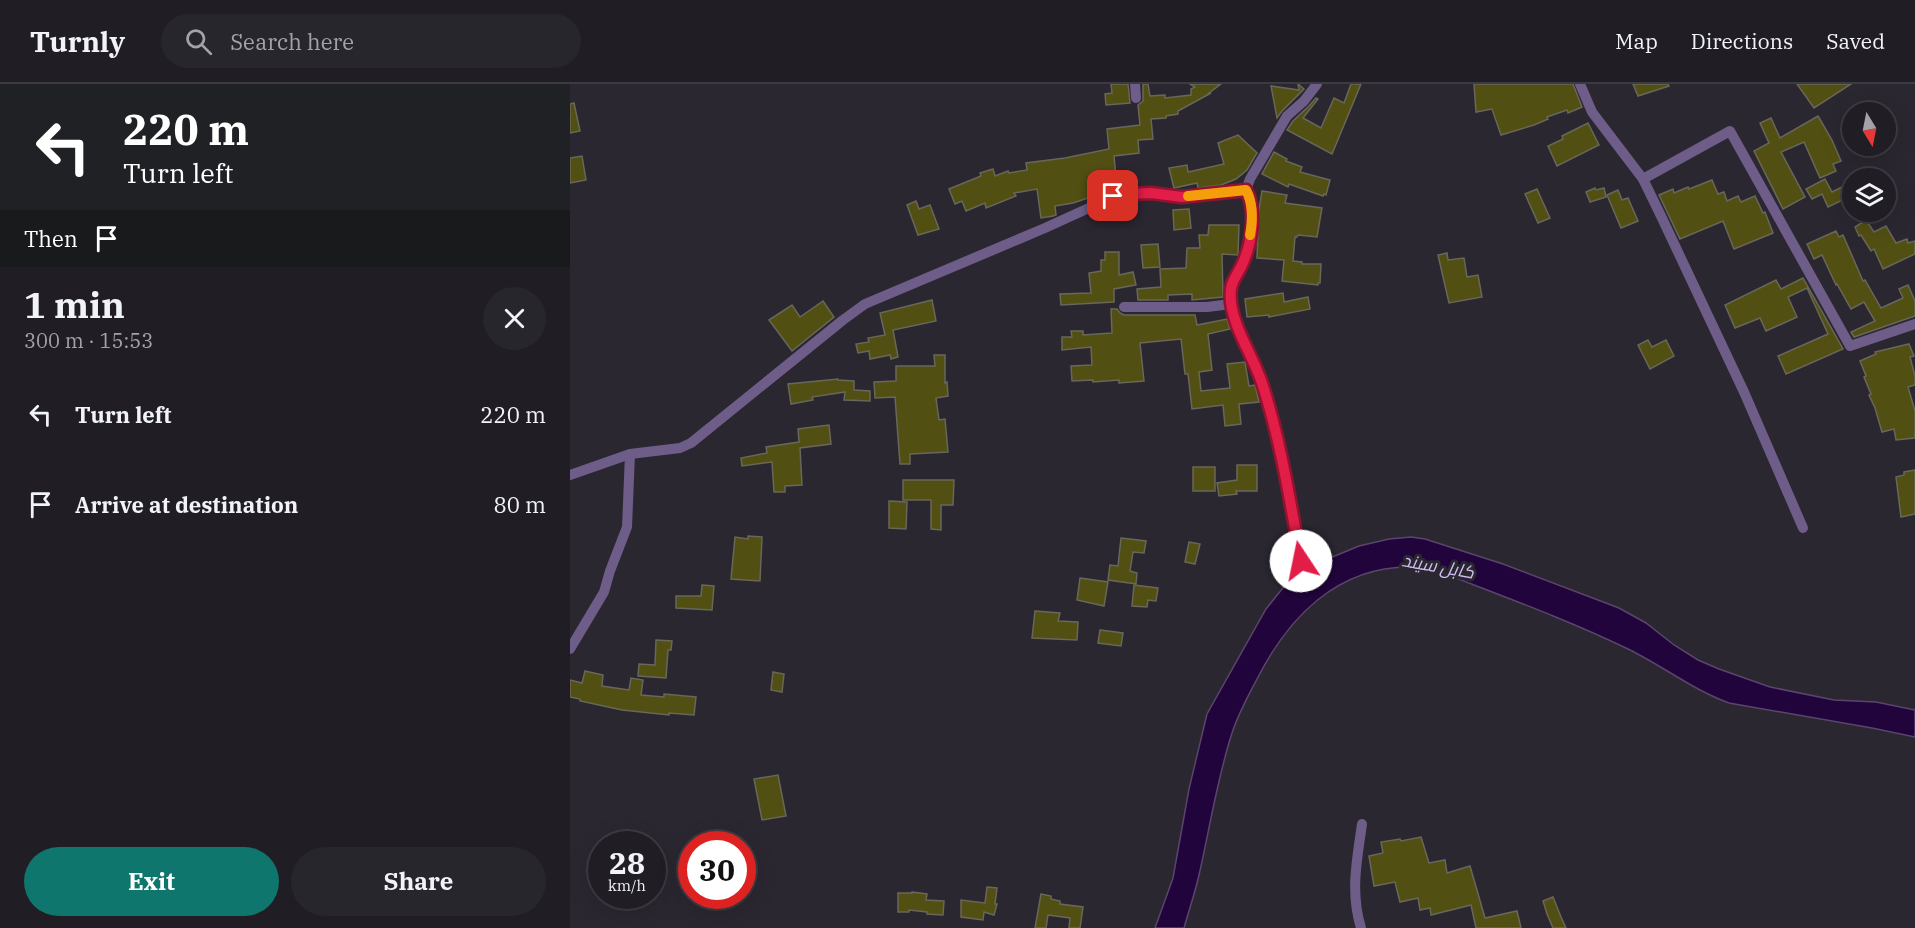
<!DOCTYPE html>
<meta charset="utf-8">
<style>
:root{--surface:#201d25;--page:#28262d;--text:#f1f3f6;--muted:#a2a2a7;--line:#3d3b42;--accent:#0f766e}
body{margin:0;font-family:"IBM Plex Serif",Cairo,serif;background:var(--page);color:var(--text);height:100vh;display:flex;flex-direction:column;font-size:22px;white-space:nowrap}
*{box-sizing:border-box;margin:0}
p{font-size:20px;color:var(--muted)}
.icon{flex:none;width:33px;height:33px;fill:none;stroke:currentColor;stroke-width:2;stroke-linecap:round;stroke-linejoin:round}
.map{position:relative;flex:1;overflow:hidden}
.details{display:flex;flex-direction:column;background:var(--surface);width:570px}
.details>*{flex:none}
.guide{background:#202124;color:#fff;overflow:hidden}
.needle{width:39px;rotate:170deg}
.controls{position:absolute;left:1272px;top:18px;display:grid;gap:12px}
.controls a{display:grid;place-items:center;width:54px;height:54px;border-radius:50%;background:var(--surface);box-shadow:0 6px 24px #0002,0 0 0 2px var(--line);font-size:30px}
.speed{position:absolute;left:18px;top:747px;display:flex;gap:12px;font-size:30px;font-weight:700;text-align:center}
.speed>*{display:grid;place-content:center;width:78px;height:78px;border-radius:50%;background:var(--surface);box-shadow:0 6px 24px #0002,0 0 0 2px var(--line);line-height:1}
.speed small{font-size:15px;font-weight:400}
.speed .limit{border:9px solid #d22;background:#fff;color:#111}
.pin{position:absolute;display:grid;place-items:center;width:51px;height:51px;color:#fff;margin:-26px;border-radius:12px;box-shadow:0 3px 9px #0006}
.me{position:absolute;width:66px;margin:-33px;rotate:349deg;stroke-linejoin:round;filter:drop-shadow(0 0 4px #0008)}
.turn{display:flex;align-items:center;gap:21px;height:126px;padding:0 24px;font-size:27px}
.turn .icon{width:78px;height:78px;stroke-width:2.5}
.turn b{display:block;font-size:42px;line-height:51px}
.then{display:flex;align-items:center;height:57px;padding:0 24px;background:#0003;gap:12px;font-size:22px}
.round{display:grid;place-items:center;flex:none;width:63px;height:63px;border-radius:32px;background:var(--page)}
.headline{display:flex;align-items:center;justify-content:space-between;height:102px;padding:0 24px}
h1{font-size:36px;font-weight:700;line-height:45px}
.action{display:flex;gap:12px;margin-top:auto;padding:12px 24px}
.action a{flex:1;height:69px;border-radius:36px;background:var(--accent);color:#fff;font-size:24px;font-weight:700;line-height:69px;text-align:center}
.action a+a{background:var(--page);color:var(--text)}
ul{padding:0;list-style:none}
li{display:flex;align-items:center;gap:18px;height:90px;padding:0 24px}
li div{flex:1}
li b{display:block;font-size:22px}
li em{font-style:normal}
header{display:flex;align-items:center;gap:36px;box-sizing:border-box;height:84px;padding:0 30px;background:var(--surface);border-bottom:2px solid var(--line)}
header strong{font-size:28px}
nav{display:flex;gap:33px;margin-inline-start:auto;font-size:21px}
.search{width:420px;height:54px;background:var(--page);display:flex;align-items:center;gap:15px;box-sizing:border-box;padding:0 21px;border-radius:33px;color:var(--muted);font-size:22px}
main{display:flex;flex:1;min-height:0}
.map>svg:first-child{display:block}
.water{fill:#21043b;stroke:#5a456d;stroke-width:1.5}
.building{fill:#524f13;stroke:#68675a;stroke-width:1.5}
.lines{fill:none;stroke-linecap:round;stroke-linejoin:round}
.minor{stroke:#6f5d89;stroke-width:10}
.route-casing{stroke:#92132f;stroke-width:15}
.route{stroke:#e11d48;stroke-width:10}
.slow{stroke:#f59e0b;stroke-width:10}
.labels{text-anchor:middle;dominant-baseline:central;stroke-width:6;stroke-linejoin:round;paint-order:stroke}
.water-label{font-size:18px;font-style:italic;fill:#d2bef3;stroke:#2b2731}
</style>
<header>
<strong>Turnly</strong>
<div class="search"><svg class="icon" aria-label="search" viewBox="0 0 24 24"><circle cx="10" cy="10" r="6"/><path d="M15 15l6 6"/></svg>Search here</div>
<nav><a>Map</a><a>Directions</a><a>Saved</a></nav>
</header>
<main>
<section class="details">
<div class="guide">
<div class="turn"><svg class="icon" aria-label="left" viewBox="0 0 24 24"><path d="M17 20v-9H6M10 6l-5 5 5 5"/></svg><div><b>220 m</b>Turn left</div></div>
<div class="then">Then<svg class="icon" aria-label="arrive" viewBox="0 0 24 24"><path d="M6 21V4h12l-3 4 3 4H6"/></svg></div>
</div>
<div class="headline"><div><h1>1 min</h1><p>300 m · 15:53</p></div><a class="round"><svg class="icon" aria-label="close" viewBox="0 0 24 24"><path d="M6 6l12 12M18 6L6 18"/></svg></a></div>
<ul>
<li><svg class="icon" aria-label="left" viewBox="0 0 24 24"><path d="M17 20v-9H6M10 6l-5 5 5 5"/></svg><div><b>Turn left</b></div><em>220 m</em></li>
<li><svg class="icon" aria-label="arrive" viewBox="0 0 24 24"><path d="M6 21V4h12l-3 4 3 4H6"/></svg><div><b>Arrive at destination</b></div><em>80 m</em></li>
</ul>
<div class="action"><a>Exit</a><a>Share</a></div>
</section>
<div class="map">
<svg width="1345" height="844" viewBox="0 0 1345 844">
<rect width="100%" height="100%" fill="#2b2731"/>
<path class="water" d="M841,453L855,455L933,480L1049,524L1076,539L1104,561L1128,576L1149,585L1200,603L1264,616L1306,618L1345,626V653L1302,644L1159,619C1123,606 1093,582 1058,565C996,535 932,512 868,487C859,486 849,483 841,483C767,482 718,534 687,595C678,612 668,630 662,649C647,695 640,743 629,791C625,809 619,826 614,844H585L603,794L619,705L637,630L696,525L712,505L736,484L789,462L819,455Z"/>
<g class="building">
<path d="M541,0H558L560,19L536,21L535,10L542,9Z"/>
<path d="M573,0H578L580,12L595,11V14L621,11V5L625,3L620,0H651L639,9H641L608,27V30L596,32V34L581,35L583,55L568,56L569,69L544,72L547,103L520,109L521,113L503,119L485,122L486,131L483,132L471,134L467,105L444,109L446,112L416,124L415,119L396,127L392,117L385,120L379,105L411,92L410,89L423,85L425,92L438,87L439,89L457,86L456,79L495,74L539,65L537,45L570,41L568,21L573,17Z"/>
<path d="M728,0L734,5L712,27L707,34L701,2L729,6Z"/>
<path d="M781,0H791L762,70L717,46L723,37L739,22L746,14L748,15L733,34L751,44L764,14L774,19Z"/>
<path d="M904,0H1003L1012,23L998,29L997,26L977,33L978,35L964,41L931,51L922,25L906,28Z"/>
<path d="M1063,0H1098L1099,2L1068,12Z"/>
<path d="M1227,0H1281L1244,24Z"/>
<path d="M4,19L10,47L0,49V20Z"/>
<path d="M1248,32L1262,56L1271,77L1263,80L1266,87L1250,94L1234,58L1211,68L1235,113L1213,125L1184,67L1199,59L1190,39L1201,34L1210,54Z"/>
<path d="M1018,39L1029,61L987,82L978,62L993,55L992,52Z"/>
<path d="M668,51L687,69L677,86L666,95L651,101L628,104L627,99L604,104L599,84L617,81L618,88L654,80L648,59Z"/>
<path d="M704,68L717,75L716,77L732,83L730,88L760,96L756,111L754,110L753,112L719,100L718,103L692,90Z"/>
<path d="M12,72L16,96L0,99V74Z"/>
<path d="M1255,95L1262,108L1272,103L1277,114L1258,123L1252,110L1242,115L1236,105Z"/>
<path d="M1142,96L1148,110L1154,108L1157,117L1168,112L1171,118L1185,112L1193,129L1195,128L1203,149L1164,165L1153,137L1110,155L1089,111L1103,105L1104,109L1118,103L1119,105Z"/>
<path d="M1025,104L1026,106L1034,104L1036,113L1020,118L1016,108Z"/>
<path d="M967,105L980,134L968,139L955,110Z"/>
<path d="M1048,106L1052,116L1058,114L1068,137L1051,144L1037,111Z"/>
<path d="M692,107L717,111L715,119L752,124L747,153L728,151L727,153H725L723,177L732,178V180H751L750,199H748V201L712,197L714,176L687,174L689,125Z"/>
<path d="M346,117L349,125L360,121L369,145L348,151L337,121Z"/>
<path d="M619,125L621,144L604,146L603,126Z"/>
<path d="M1296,136L1304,148L1316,142L1326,159L1337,155L1338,159L1345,157V170L1313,185L1304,165L1301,167L1291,151L1289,152L1285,143Z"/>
<path d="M639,141H669L668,171L652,170L653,213L622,216V210L598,211V216H568L567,205L591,203L590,185L616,184L617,164H630L629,151H638Z"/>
<path d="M1266,147L1269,153L1273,151L1293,197L1295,196L1311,224L1333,214L1329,205L1338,201L1345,217V232L1284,253L1281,248L1305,237L1294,218L1281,225L1267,200L1266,201L1252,171L1244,175L1237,160Z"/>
<path d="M588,160L590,183L573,184L571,161Z"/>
<path d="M535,168H549V191L563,188L566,201L544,205V218L491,221L490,210L521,209L519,189L531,187V176H535Z"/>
<path d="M877,169L878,176L894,174L897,193L908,191L912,213L879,219L868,171Z"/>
<path d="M1233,194L1273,265L1216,290L1208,272L1258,250L1237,204L1218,213L1227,233L1196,247L1190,234L1165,244L1155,221L1206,196L1211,205Z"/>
<path d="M713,209L714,218L738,213L740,225L699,233V231L677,233L675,215Z"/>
<path d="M362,216L366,237L323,246L328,273L321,275L320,271L300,275L299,267L288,269L286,260L299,258L298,254L315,251L310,229Z"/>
<path d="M253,217L264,233L222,267L199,236L222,221L230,233Z"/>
<path d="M541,225H547L550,229L554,231H625L627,241L657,235L660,245L638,250L642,286L629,288L631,307L660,304L657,280L675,278L679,302L685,301L689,318L669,320L671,340L655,342L653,321L622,325L618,290H615L611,255L570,259L574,297L549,299V296L523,298V296L502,297L501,282L522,281L521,263L492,266V253H502L501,247H513V251L542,249Z"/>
<path d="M1078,256L1082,263L1096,256L1104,272L1080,285L1068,261Z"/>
<path d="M1339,260L1344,272L1340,273L1345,292V301L1338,303L1345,327V354L1326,356L1324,345L1312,348L1305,324L1299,311L1301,310L1294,293L1296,292L1290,277L1306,270L1305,268Z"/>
<path d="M364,271H375V299L377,298L378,312L366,314L369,336L375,335L378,368L340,370V380H330L325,313L305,314L304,298L326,297V282H365Z"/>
<path d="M268,295V296L284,297V306L300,307V317L274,316L275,308L242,313L243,316L221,320L218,300Z"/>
<path d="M259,341L261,360L230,364L232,401L215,402V408H204L202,378L172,382L171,374L197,369L196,363L229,358L228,345Z"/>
<path d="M667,381H687V407H666L667,410L649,412L647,399L667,396Z"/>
<rect x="623" y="383" width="22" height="24"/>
<path d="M1345,386V430L1331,433L1326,393L1334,391V388Z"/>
<path d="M333,396H384L383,421H371V446L361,445V416H333Z"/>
<path d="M319,417L337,418L336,445L319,444Z"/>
<path d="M178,452L192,453L190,497L161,495L165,453L178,455Z"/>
<path d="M551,454L576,457L574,469L563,468L560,487L567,489L566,500L538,496L540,481L548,482Z"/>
<path d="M619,458L630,460L625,480L615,478Z"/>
<path d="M510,494L538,498L534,522L507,516Z"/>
<path d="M132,501L144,502L142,526L106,524V512H131Z"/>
<path d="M564,501L588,504L586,517L578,516L577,523L562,522Z"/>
<path d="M465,527L490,529L488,537L508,538L507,556L462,554Z"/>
<path d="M530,546L553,549L551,562L528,559Z"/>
<path d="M86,556L102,557L101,566H98L96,594L68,592L69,580L85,581Z"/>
<path d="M15,587L33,591L32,602L59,606L61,594L73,596L71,611L94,613V610L126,613L124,631L99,629V631L52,626L10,617V615L0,613V596L12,599Z"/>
<path d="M203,588L214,590L212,608L201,606Z"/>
<path d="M208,691L216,732L192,736L184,695Z"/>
<path d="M851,753L859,779L875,776L877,789L900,782L915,834L947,827L951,844H906L901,821L861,831L860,824L850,826L848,814L830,818L825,798L804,802L799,772L813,769L811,758L830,755L831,757Z"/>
<path d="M417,803L427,804L425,820H427L424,831L414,828L413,836L391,833V816L415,819Z"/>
<path d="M342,808L357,810L356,816L374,817L373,831L357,830V828L339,826V828H328V809H342Z"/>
<path d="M471,810L481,812V815L490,817V820L513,823L510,844H499L500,834L478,831L476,844H465Z"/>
<path d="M983,813L991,833L996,844H983L977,830L973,817Z"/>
</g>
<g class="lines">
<g class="minor">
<path d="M565,0L566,14"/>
<path d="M1010,0L1022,28L1073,95L1091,132L1174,308L1233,444"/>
<path d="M1073,95L1160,47L1280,262L1345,240"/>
<path d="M554,223H637L661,220"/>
<path d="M0,391L60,370L110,364L121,359L273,236L295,220L475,144L543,113L559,110L581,109L612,113L676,106"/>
<path d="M731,477C720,418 711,357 692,299C683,273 665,247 661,219C659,199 664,196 672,181C682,159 687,127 676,106L680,95L717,32L734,17L747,0"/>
<path d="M0,565L34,508L40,487L57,443L60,370"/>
<path d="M791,844C780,808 787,776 792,740"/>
</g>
</g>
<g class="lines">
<g class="route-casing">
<path id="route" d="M543,112L559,110L581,109L612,113L676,106C687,127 682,159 672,181C664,197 659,199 661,219C665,247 683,272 692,299C711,357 720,418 731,477"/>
</g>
<use href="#route" class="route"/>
<path class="slow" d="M618,112L676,106C683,119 683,135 680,151"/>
</g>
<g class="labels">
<g class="water-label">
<text transform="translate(868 482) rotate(10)">کابل سيند</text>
</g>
</g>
</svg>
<div class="controls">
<a><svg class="needle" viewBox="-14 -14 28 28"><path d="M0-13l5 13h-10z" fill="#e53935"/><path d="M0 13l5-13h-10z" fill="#a2a2a7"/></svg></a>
<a><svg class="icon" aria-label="layers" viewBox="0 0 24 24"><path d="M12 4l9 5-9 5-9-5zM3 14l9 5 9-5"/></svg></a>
</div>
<div class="speed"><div>28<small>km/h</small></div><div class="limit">30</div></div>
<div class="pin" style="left:543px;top:112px;background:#d93025"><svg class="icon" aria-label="arrive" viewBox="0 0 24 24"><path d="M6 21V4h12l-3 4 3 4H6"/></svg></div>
<svg class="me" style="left:731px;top:477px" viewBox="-20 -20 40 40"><circle r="19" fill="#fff"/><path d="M0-13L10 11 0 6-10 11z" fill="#e11d48"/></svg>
</div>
</main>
